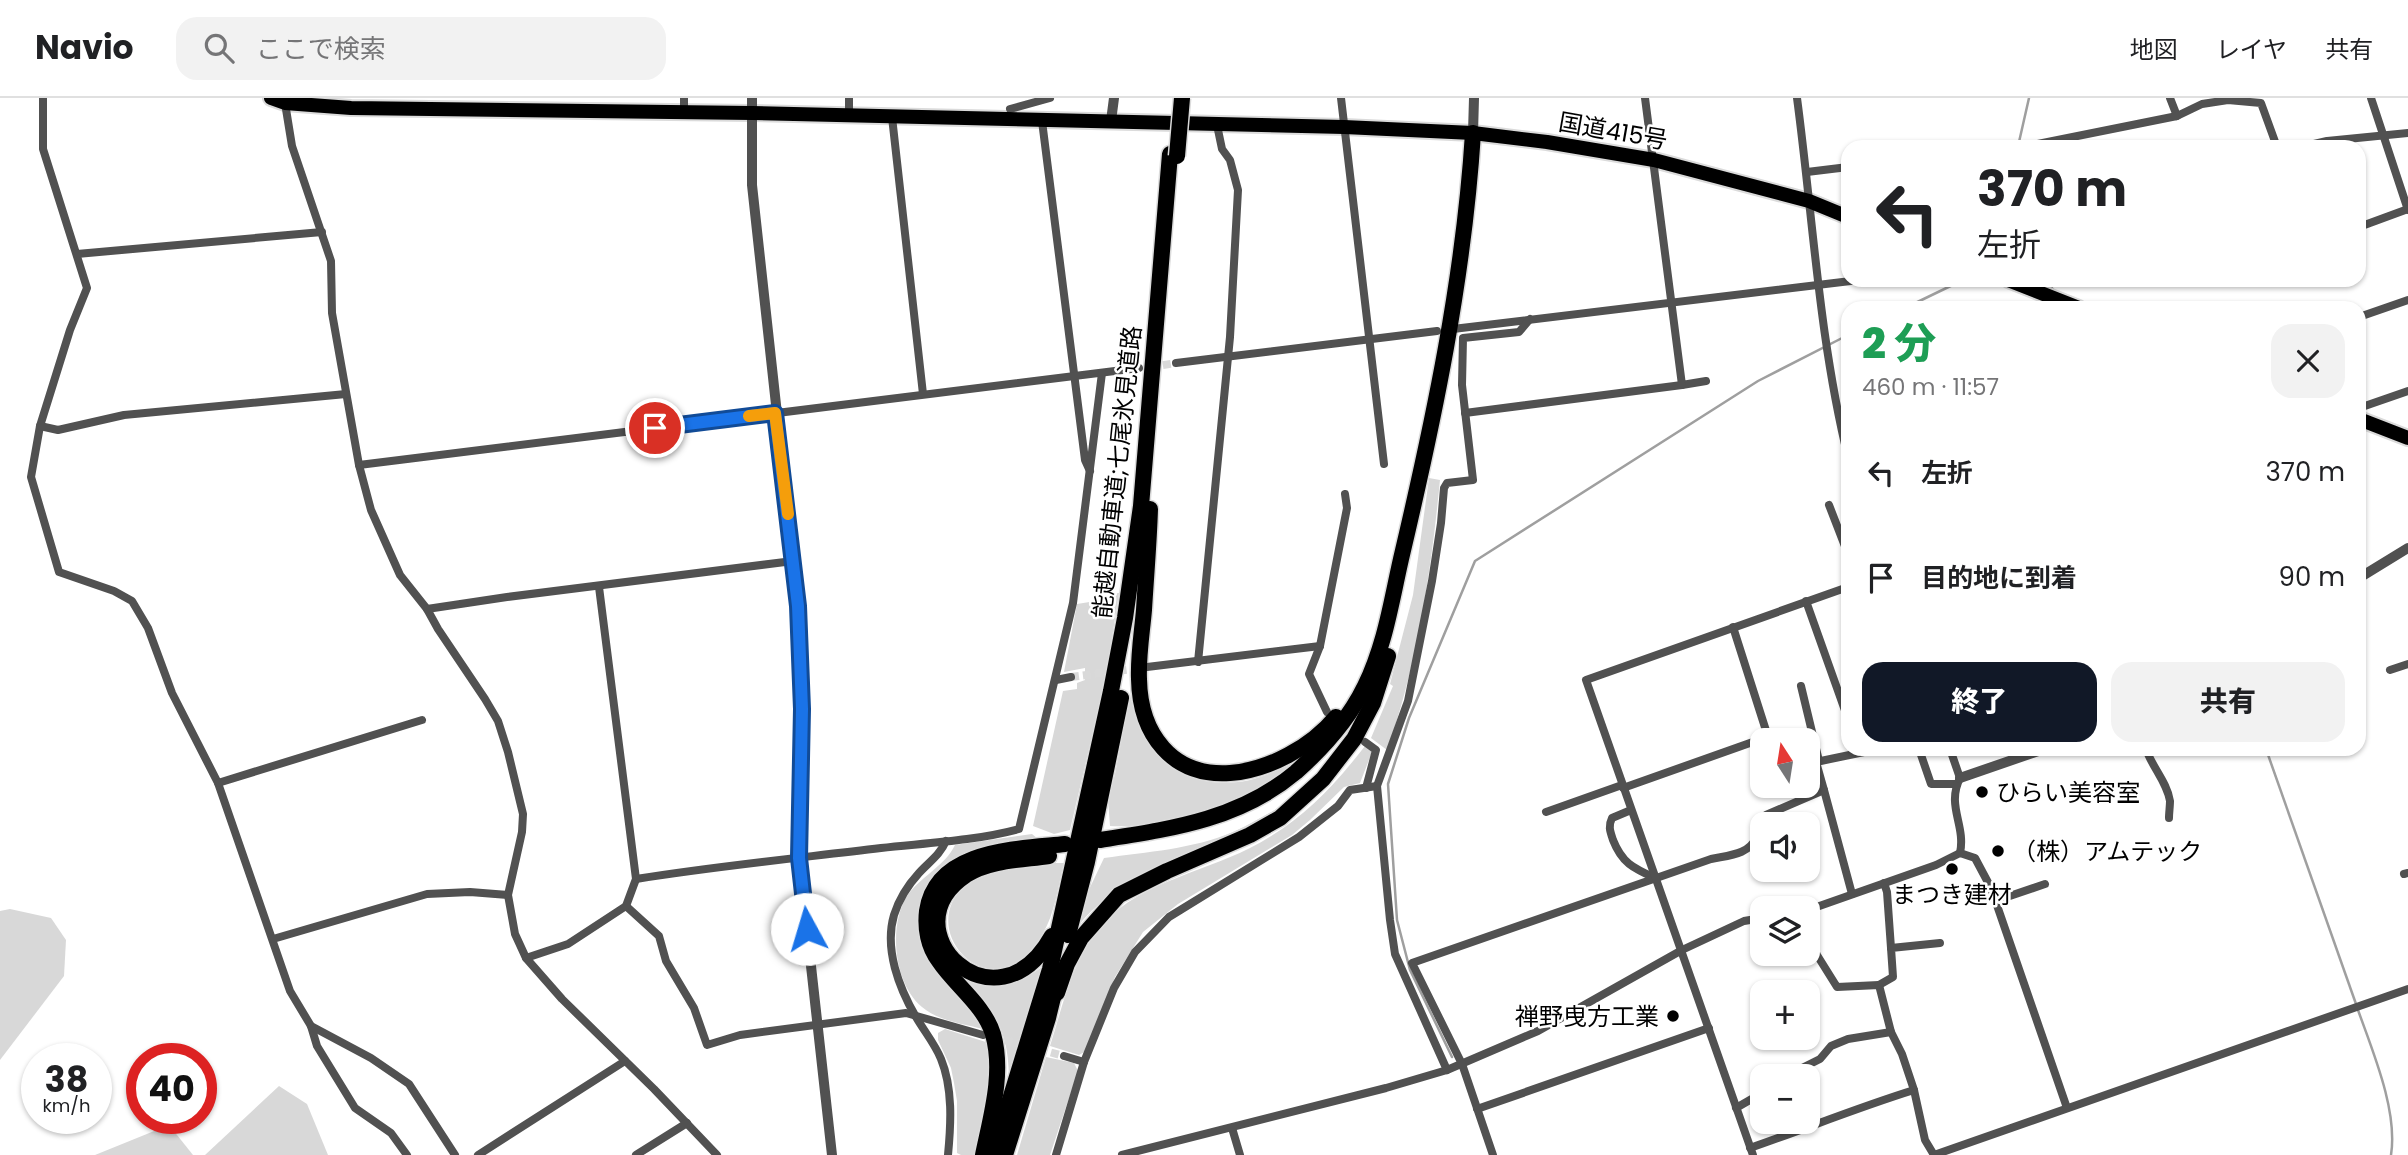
<!DOCTYPE html>
<html lang="ja">
<meta charset="utf-8">
<style>
:root{--surface:#fff;--page:#f2f2f2;--text:#202124;--muted:#757577;--line:#e0e0e0;--accent:#111827}
body{margin:0;font-family:Poppins,"Noto Sans JP",sans-serif;background:var(--page);color:var(--text);height:100vh;display:flex;flex-direction:column;font-size:26px;white-space:nowrap}
*{box-sizing:border-box;margin:0}
p{font-size:23px;color:var(--muted)}
.icon{flex:none;width:38px;height:38px;fill:none;stroke:currentColor;stroke-width:2;stroke-linecap:round;stroke-linejoin:round}
.map{position:relative;flex:1;overflow:hidden}
.side{position:absolute;left:1841px;top:203px;width:525px;height:455px;display:flex;flex-direction:column;background:var(--surface);border-radius:21px;box-shadow:0 2px 5px #0004}
.side>*{flex:none}
.top-card{position:absolute;left:1841px;top:42px;width:525px;height:147px;border-radius:21px;box-shadow:0 2px 5px #0004;background:#fff;color:var(--text);overflow:hidden}
.needle{width:46px;rotate:348deg}
.fabs{position:absolute;left:1750px;top:630px;display:grid;gap:14px}
.fabs a{display:grid;place-items:center;width:70px;height:70px;border-radius:14px;background:var(--surface);box-shadow:0 2px 5px #0004;font-size:35px}
.speed{position:absolute;left:21px;top:945px;display:flex;gap:14px;font-size:35px;font-weight:700;text-align:center}
.speed>*{display:grid;place-content:center;width:91px;height:91px;border-radius:50%;background:var(--surface);box-shadow:0 2px 5px #0004;line-height:1}
.speed small{font-size:18px;font-weight:400}
.speed .limit{border:10px solid #d22;background:#fff;color:#111}
.pin{position:absolute;display:grid;place-items:center;width:60px;height:60px;color:#fff;margin:-30px;border:4px solid #fff;border-radius:50%;box-shadow:0 2px 7px #0007}
.me{position:absolute;width:77px;margin:-38px;rotate:354deg;stroke-linejoin:round;filter:drop-shadow(0 0 5px #0008)}
.turn{display:flex;align-items:center;gap:24px;height:147px;padding:0 21px;font-size:32px}
.turn .icon{width:91px;height:91px;stroke-width:2.5}
.turn b{display:block;font-size:49px;line-height:60px}
.round{display:grid;place-items:center;flex:none;width:74px;height:74px;border-radius:21px;background:var(--page)}
.overview{display:flex;align-items:center;justify-content:space-between;height:119px;padding:0 21px}
h1{font-size:42px;font-weight:800;line-height:52px;color:#1e9e55}
.action{display:flex;gap:14px;margin-top:auto;padding:14px 21px}
.action a{flex:1;height:80px;border-radius:21px;background:var(--accent);color:#fff;font-size:28px;font-weight:800;line-height:80px;text-align:center}
.action a+a{background:var(--page);color:var(--text)}
ul{padding:0;list-style:none}
li{display:flex;align-items:center;gap:21px;height:105px;padding:0 21px}
li div{flex:1}
li b{display:block;font-size:26px}
li em{font-style:normal}
header{display:flex;align-items:center;gap:42px;box-sizing:border-box;height:98px;padding:0 35px;background:var(--surface);border-bottom:2px solid var(--line)}
header strong{font-size:33px}
nav{display:flex;gap:38px;margin-inline-start:auto;font-size:24px}
.search{width:490px;height:63px;background:var(--page);display:flex;align-items:center;gap:18px;box-sizing:border-box;padding:0 24px;border-radius:21px;color:var(--muted);font-size:26px}
.map>svg:first-child{display:block}
.green{fill:#d8d8d8}
.lines{fill:none;stroke-linecap:round;stroke-linejoin:round}
.stream{stroke:#9f9f9f;stroke-width:2.5}
.minor-tunnel{stroke:#d9d9d9;stroke-width:8;stroke-dasharray:8 4;stroke-linecap:butt}
.trunk-casing{stroke:#dbdbdb;stroke-width:18}
.motorway-casing{stroke:#dbdbdb;stroke-width:19}
.minor{stroke:#515151;stroke-width:8}
.tertiary{stroke:#515151;stroke-width:10}
.trunk{stroke:#000;stroke-width:14}
.motorway{stroke:#000;stroke-width:16}
.motorway-bridge-casing{stroke:#dbdbdb;stroke-width:19;stroke-linecap:butt}
.motorway-bridge{stroke:#000;stroke-width:16}
.route-casing{stroke:#114b97;stroke-width:18}
.route{stroke:#1a73e8;stroke-width:12}
.slow{stroke:#f59e0b;stroke-width:12}
.poi-dot{fill:#000;stroke:#fff;stroke-width:2.5}
.labels{text-anchor:middle;dominant-baseline:central;stroke-width:5;stroke-linejoin:round;paint-order:stroke}
.street-label{font-size:24px;fill:#000;stroke:#fff}
.poi-label{font-size:24px;fill:#000;stroke:#fff;text-anchor:start}
</style>
<header>
<strong>Navio</strong>
<div class="search"><svg class="icon" aria-label="search" viewBox="0 0 24 24"><circle cx="10" cy="10" r="6"/><path d="M15 15l6 6"/></svg>ここで検索</div>
<nav><a>地図</a><a>レイヤ</a><a>共有</a></nav>
</header>
<div class="map">
<svg width="2408" height="1057" viewBox="0 0 2408 1057">
<rect width="100%" height="100%" fill="#fff"/>
<g class="green">
<path d="M1429,380L1440,382C1431,473 1418,565 1387,652L1371,640L1393,588L1390,586L1413,497Z"/>
<path d="M1119,495L1106,578L1070,732L1054,736L1033,728L1063,593L1077,591V585L1085,582V570L1064,574L1077,506L1102,502L1104,496Z"/>
<path d="M1130,596C1141,651 1177,691 1238,684C1258,682 1275,673 1294,665C1282,674 1271,684 1258,691C1214,717 1161,730 1110,728L1108,701L1115,676Z"/>
<path d="M1365,648L1372,654L1360,685L1344,689L1310,722L1292,737L1178,806L1143,834L1115,879L1086,953L1079,957L1050,948C1062,910 1071,867 1096,834C1132,786 1199,776 1250,750C1300,724 1330,693 1365,648Z"/>
<path d="M1300,697C1272,717 1243,733 1211,748C1160,771 1114,783 1078,828L1084,802L1104,760C1147,754 1193,751 1233,734C1257,723 1278,710 1300,697Z"/>
<path d="M1032,736L1038,741L926,793L971,912L983,931C964,926 938,923 922,909C894,886 888,828 907,798C920,779 945,768 955,747Z"/>
<path d="M1047,765H1064C1058,788 1055,816 1042,837C994,919 912,832 966,787C987,769 1021,769 1047,765Z"/>
<path d="M10,811L51,820L66,842L64,878L0,962V813Z"/>
<path d="M1042,869L1009,980C1008,927 993,913 958,876C991,894 1012,891 1042,869Z"/>
<path d="M945,931L989,945L993,961L979,1057H961L957,1055V1003L954,985L951,970L938,942V935Z"/>
<path d="M1046,959L1074,965L1078,973L1050,1057H1017Z"/>
<path d="M279,988L307,1006L328,1057H205Z"/>
<path d="M169,1027L193,1057H95Z"/>
</g>
<g class="lines">
<g class="stream">
<path d="M2019,44L2029,0"/>
<path d="M2048,182L2054,194"/>
<path d="M1905,210L1963,182"/>
<path d="M2266,651L2356,906"/>
<path d="M2358,912C2373,954 2398,1013 2391,1057"/>
<path d="M1452,959L1410,872L1397,822L1388,686L1409,620L1475,463L1758,283L1848,237"/>
</g>
<g class="minor-tunnel">
<path d="M1151,269L1176,265"/>
<path d="M1071,579L1141,570"/>
<path d="M993,939L1064,958"/>
</g>
<g class="trunk-casing">
<g id="trunk">
<path d="M271,0L285,5L351,10L752,15L1344,29L1473,35L1547,44L1654,62L1809,103L1848,119"/>
<path d="M2008,182L2079,210"/>
<path d="M2359,321L2408,340"/>
</g>
</g>
<g class="motorway-casing">
<g id="motorway">
<path d="M1150,411C1149,444 1146,478 1144,512C1142,535 1138,558 1139,581C1140,636 1172,679 1230,675C1269,672 1311,649 1336,619"/>
<path d="M1100,742C1170,731 1239,722 1296,674C1323,650 1349,621 1365,588C1385,547 1391,505 1401,461C1434,321 1464,179 1473,35"/>
<path d="M1049,758C1022,762 990,762 966,777C885,831 996,939 1052,838"/>
<path d="M1068,837L1087,764L1121,600"/>
<path d="M1057,895L1067,866L1081,840L1119,797L1167,773L1250,737L1280,720L1323,681L1354,641L1373,605L1388,558"/>
<path d="M983,1057C991,1018 1004,975 993,936C984,907 955,887 939,863C928,849 925,830 927,813C936,751 1018,751 1065,746"/>
<path d="M993,1057L1050,871L1111,593L1125,520L1141,408L1170,56"/>
<path d="M1005,1057L1048,920L1057,883"/>
</g>
</g>
<g class="minor">
<path d="M43,0V51L87,190L70,232L40,328L31,379L59,474L114,493L132,503L148,530L172,595L218,685L290,893L311,928L317,948L355,1010L391,1035L407,1057"/>
<path d="M684,0V15"/>
<path d="M849,0V18"/>
<path d="M1341,0L1384,366"/>
<path d="M1645,0L1682,287L1706,283"/>
<path d="M1797,0C1813,120 1819,241 1848,359"/>
<path d="M2170,0L2177,18"/>
<path d="M2371,0L2408,112"/>
<path d="M285,5L292,48L331,163L332,215L359,367L371,412L400,477L427,511L438,531L485,601L498,623L508,654L523,716L522,734L508,797L515,836L526,860L562,901L654,991L717,1057"/>
<path d="M1010,11L1050,0"/>
<path d="M892,19L923,296"/>
<path d="M1042,23L1085,362L1090,373"/>
<path d="M2023,49L2177,18L2202,6L2228,2L2261,5L2277,49"/>
<path d="M2301,49L2327,43L2408,35"/>
<path d="M1807,74L1848,69"/>
<path d="M2359,129L2408,111"/>
<path d="M77,156L322,134"/>
<path d="M2359,219L2408,202"/>
<path d="M1453,231L1859,182"/>
<path d="M1176,265L1437,233"/>
<path d="M2359,310L2408,293"/>
<path d="M1465,315L1682,287"/>
<path d="M40,328L58,332L124,317L346,296"/>
<path d="M359,367L1139,270"/>
<path d="M1829,407L1848,456"/>
<path d="M1806,503L1848,621"/>
<path d="M427,511L507,499L793,463"/>
<path d="M1733,529L1769,642"/>
<path d="M1198,564L1230,239L1238,92L1230,62L1222,51L1217,27"/>
<path d="M1147,569L1320,548"/>
<path d="M2390,572L2408,566"/>
<path d="M1056,582L1071,579"/>
<path d="M1801,588L1819,663"/>
<path d="M1327,614L1309,576L1320,548L1347,410L1345,396"/>
<path d="M1365,644L1376,652L1366,690"/>
<path d="M1919,651L1931,686H1957"/>
<path d="M1950,651L1960,680C1946,708 1966,727 1960,755"/>
<path d="M2146,651C2152,669 2167,684 2170,703C2170,708 2169,715 2169,720"/>
<path d="M218,685L422,622"/>
<path d="M1623,690L1764,640L1768,642"/>
<path d="M1824,692L1852,796"/>
<path d="M1631,712L1612,720C1608,728 1610,733 1613,742C1622,765 1633,770 1655,780"/>
<path d="M1546,714L1622,687"/>
<path d="M946,743C940,757 929,764 919,775C908,787 899,801 894,817C884,851 899,890 916,919C924,933 935,946 941,961C953,990 951,1026 948,1057"/>
<path d="M2404,776L2408,775"/>
<path d="M636,781C717,768 799,760 881,750C926,745 974,743 1019,731L1073,505L1102,275"/>
<path d="M1884,785L1887,794L1891,850"/>
<path d="M1995,803L2045,786"/>
<path d="M626,808L659,838L666,863L694,910L707,947L740,937L906,915L983,937"/>
<path d="M1808,812L1936,767L1960,755L1975,760L1991,790L2067,1010"/>
<path d="M1808,838L1817,857L1837,889L1879,887L1891,934L1902,956L1914,992L1925,1042L1934,1057"/>
<path d="M273,841L427,796L470,794L508,797"/>
<path d="M526,860L568,846L626,808L636,781L599,489"/>
<path d="M1879,887L1893,879L1891,850L1940,845"/>
<path d="M311,928L371,960L409,986L455,1057"/>
<path d="M1064,958L1084,964"/>
<path d="M1447,972L1395,856L1390,822L1377,688L1408,603L1432,483L1441,425L1444,390L1447,385L1473,382L1462,287L1463,240L1519,234L1530,221"/>
<path d="M1786,978L1820,961L1831,948L1848,941L1891,934"/>
<path d="M1736,1010L1762,995"/>
<path d="M1477,1011L1709,930"/>
<path d="M1232,1030L1240,1057"/>
<path d="M1750,1050C1805,1031 1859,1009 1914,992"/>
<path d="M478,1057L625,963"/>
<path d="M636,1057L687,1025"/>
<path d="M1056,1057L1084,964L1114,890L1135,854L1169,819L1299,739L1338,708L1350,692L1377,688"/>
<path d="M1122,1057L1386,990L1447,972L1538,933L1682,852L1744,823L1762,820"/>
<path d="M1493,1057L1462,966L1412,865L1711,761C1730,757 1748,757 1757,739C1761,731 1760,724 1766,717L1824,692L1816,664L1864,654L1862,651"/>
<path d="M1753,1057L1586,582L1848,489"/>
<path d="M1934,1057L2408,891"/>
</g>
<g class="tertiary">
<path d="M752,0V87L798,508L802,611L799,760L832,1057"/>
<path d="M1111,23L1114,0"/>
<path d="M1473,35L1474,0"/>
<path d="M2359,480L2408,450"/>
<path d="M1960,680L2044,651"/>
</g>
<use href="#trunk" class="trunk"/>
<use href="#motorway" class="motorway"/>
<g class="motorway-bridge-casing">
<path id="motorway-bridge" d="M1177,58L1182,0"/>
</g>
<use href="#motorway-bridge" class="motorway-bridge"/>
</g>
<g class="lines">
<g class="route-casing">
<path id="route" d="M655,330L775,315L798,508L802,611L799,760L807,831"/>
</g>
<use href="#route" class="route"/>
<path class="slow" d="M749,318L775,315L788,416"/>
</g>
<g class="poi-dot">
<circle cx="1982" cy="694" r="7"/>
<circle cx="1998" cy="753" r="7"/>
<circle cx="1952" cy="771" r="7"/>
<circle cx="1673" cy="918" r="7"/>
</g>
<g class="labels">
<g class="street-label">
<text transform="translate(1613 33) rotate(10)">国道415号</text>
<text transform="translate(1117 374) rotate(-84)">能越自動車道;七尾氷見道路</text>
</g>
<g class="poi-label">
<text x="1996" y="694">ひらい美容室</text>
<text x="2012" y="753">（株）アムテック</text>
<text x="1952" y="796" text-anchor="middle">まつき建材</text>
<text x="1659" y="918" text-anchor="end">禅野曳方工業</text>
</g>
</g>
</svg>
<div class="fabs">
<a><svg class="needle" viewBox="-14 -14 28 28"><path d="M0-13l5 13h-10z" fill="#e53935"/><path d="M0 13l5-13h-10z" fill="#757577"/></svg></a>
<a><svg class="icon" aria-label="sound" viewBox="0 0 24 24"><path d="M4 9h4l5-4v14l-5-4H4zM17 9q2 3 0 6"/></svg></a>
<a><svg class="icon" aria-label="layers" viewBox="0 0 24 24"><path d="M12 4l9 5-9 5-9-5zM3 14l9 5 9-5"/></svg></a>
<a>+</a>
<a>−</a>
</div>
<div class="speed"><div>38<small>km/h</small></div><div class="limit">40</div></div>
<div class="pin" style="left:655px;top:330px;background:#d93025"><svg class="icon" aria-label="arrive" viewBox="0 0 24 24"><path d="M6 21V4h12l-3 4 3 4H6"/></svg></div>
<svg class="me" style="left:807px;top:831px" viewBox="-20 -20 40 40"><circle r="19" fill="#fff"/><path d="M0-13L10 11 0 6-10 11z" fill="#1a73e8"/></svg>
<div class="top-card">
<div class="turn"><svg class="icon" aria-label="left" viewBox="0 0 24 24"><path d="M17 20v-9H6M10 6l-5 5 5 5"/></svg><div><b>370 m</b>左折</div></div>
</div>
<section class="side">
<div class="overview"><div><h1>2 分</h1><p>460 m · 11:57</p></div><a class="round"><svg class="icon" aria-label="close" viewBox="0 0 24 24"><path d="M6 6l12 12M18 6L6 18"/></svg></a></div>
<ul>
<li><svg class="icon" aria-label="left" viewBox="0 0 24 24"><path d="M17 20v-9H6M10 6l-5 5 5 5"/></svg><div><b>左折</b></div><em>370 m</em></li>
<li><svg class="icon" aria-label="arrive" viewBox="0 0 24 24"><path d="M6 21V4h12l-3 4 3 4H6"/></svg><div><b>目的地に到着</b></div><em>90 m</em></li>
</ul>
<div class="action"><a>終了</a><a>共有</a></div>
</section>
</div>
